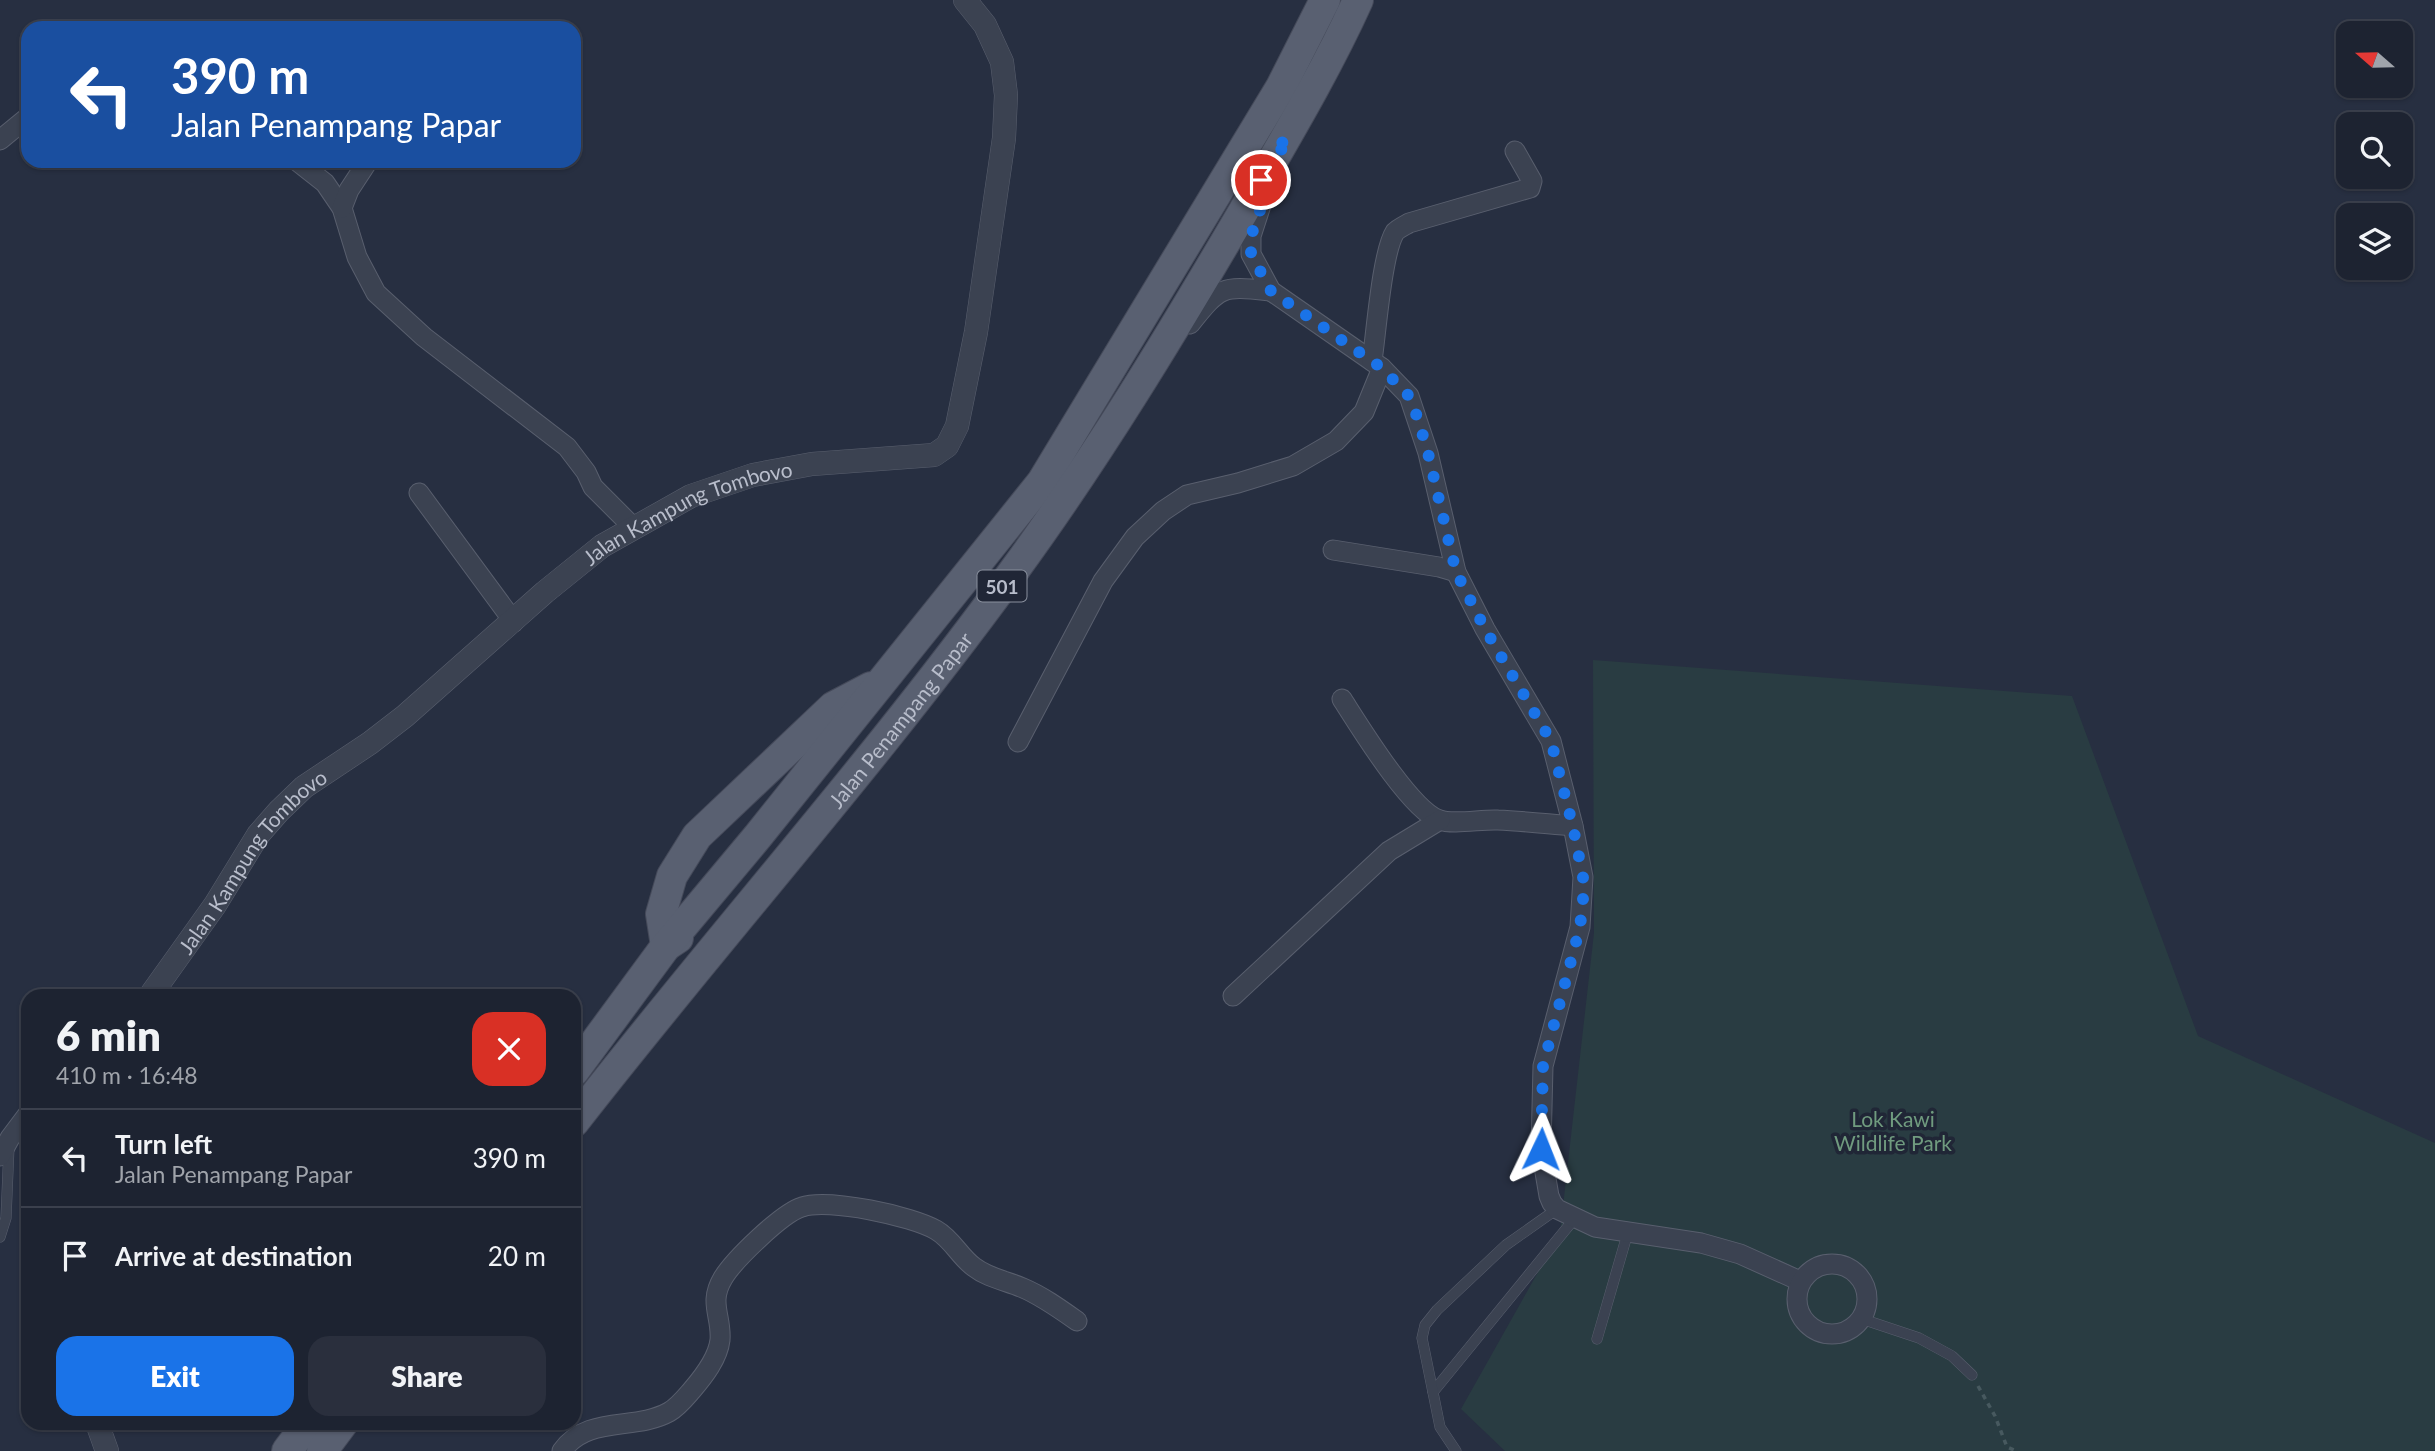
<!DOCTYPE html>
<meta charset="utf-8">
<style>
:root{--surface:#1d2331;--page:#2a2f3d;--text:#f1f3f6;--muted:#a0a4ab;--line:#3b404d;--accent:#1a73e8}
body{margin:0;font-family:Lato,sans-serif;background:var(--page);color:var(--text);height:100vh;display:flex;flex-direction:column;font-size:26px;white-space:nowrap}
*{box-sizing:border-box;margin:0}
p{font-size:23px;color:var(--muted)}
.icon{flex:none;width:38px;height:38px;fill:none;stroke:currentColor;stroke-width:2;stroke-linecap:round;stroke-linejoin:round}
.map{position:relative;flex:1;overflow:hidden}
.details{position:absolute;left:21px;top:989px;width:560px;height:441px;display:flex;flex-direction:column;background:var(--surface);border-radius:21px;box-shadow:0 2px 5px #0004,0 0 0 2px var(--line)}
.details>*{flex:none}
.guide{position:absolute;left:21px;top:21px;width:560px;height:147px;border-radius:21px;box-shadow:0 2px 5px #0004,0 0 0 2px var(--line);background:#1a4fa0;color:#fff;overflow:hidden}
.needle{width:46px;rotate:290deg}
.controls{position:absolute;left:2336px;top:21px;display:grid;gap:14px}
.controls a{display:grid;place-items:center;width:77px;height:77px;border-radius:14px;background:var(--surface);box-shadow:0 2px 5px #0004,0 0 0 2px var(--line);font-size:35px}
.pin{position:absolute;display:grid;place-items:center;width:60px;height:60px;color:#fff;margin:-30px;border:4px solid #fff;border-radius:50%;box-shadow:0 2px 7px #0007}
.me{position:absolute;width:77px;margin:-38px;rotate:2deg;stroke-linejoin:round;filter:drop-shadow(0 0 5px #0008)}
.turn{display:flex;align-items:center;gap:24px;height:147px;padding:0 35px;font-size:32px}
.turn .icon{width:91px;height:91px;stroke-width:2.5}
.turn b{display:block;font-size:49px;line-height:60px}
.round{display:grid;place-items:center;flex:none;width:74px;height:74px;border-radius:21px;background:var(--page)}
.overview{display:flex;align-items:center;justify-content:space-between;height:119px;padding:0 35px}
h1{font-size:42px;font-weight:800;line-height:52px}
.cta{display:flex;gap:14px;margin-top:auto;padding:14px 35px}
.cta a{flex:1;height:80px;border-radius:21px;background:var(--accent);color:#fff;font-size:28px;font-weight:800;line-height:80px;text-align:center}
.cta a+a{background:var(--page);color:var(--text)}
ul{padding:0;list-style:none}
li{display:flex;align-items:center;gap:21px;height:98px;padding:0 35px;border-top:2px solid var(--line)}
li div{flex:1}
li b{display:block;font-size:26px}
li em{font-style:normal}
.map>svg:first-child{display:block}
.green{fill:#293c42}
.lines{fill:none;stroke-linecap:round;stroke-linejoin:round}
.service-casing{stroke:#595f6e;stroke-width:11}
.minor-casing{stroke:#595f6e;stroke-width:21}
.tertiary-casing{stroke:#595f6e;stroke-width:24}
.primary-casing{stroke:#454a5a;stroke-width:32}
.path{stroke:#47595f;stroke-width:3.5;stroke-dasharray:5 5;stroke-linecap:butt}
.service{stroke:#3b4251;stroke-width:10}
.minor{stroke:#3b4251;stroke-width:19}
.tertiary{stroke:#3b4251;stroke-width:23}
.primary{stroke:#596071;stroke-width:30}
.route{stroke:#1a73e8;stroke-width:12;stroke-dasharray:0 21.6}
.labels{text-anchor:middle;dominant-baseline:central;stroke-width:7;stroke-linejoin:round;paint-order:stroke}
.shield{fill:#202636;stroke:#8a909e;stroke-width:2}
.shield-label{font-size:19px;font-weight:bold;fill:#b8bdcb}
.street-label{font-size:21px;fill:#b8bdcb;stroke:#202636}
.park-label{font-size:21px;fill:#709b7f;stroke:#202636}
</style>
<div class="map">
<svg width="2435" height="1451" viewBox="0 0 2435 1451">
<rect width="100%" height="100%" fill="#272f41"/>
<path class="green" d="M1593,660L2072,696L2198,1036L2435,1143V1451H1505L1461,1409L1560,1233L1594,933Z"/>
<g class="lines">
<g class="service-casing">
<g id="service">
<path d="M0,1237L6,1218L9,1147"/>
<path d="M1862,1319L1919,1338L1952,1356L1972,1375"/>
<path d="M1597,1339L1628,1232"/>
<path d="M1433,1392L1575,1218"/>
<path d="M1456,1451L1440,1427L1422,1338L1425,1325L1437,1310L1506,1245L1557,1209"/>
</g>
</g>
<g class="minor-casing">
<g id="minor">
<path d="M0,140L28,117"/>
<path d="M297,161L325,183L342,208L357,257L376,293L424,337L567,447L586,472L593,487L633,527"/>
<path d="M1264,196L1251,236V254L1271,291L1382,368L1409,396L1428,453L1456,572L1485,629L1551,741L1573,826L1583,877L1580,927L1543,1066L1541,1149L1549,1196L1552,1203L1557,1209L1595,1227L1701,1243L1740,1254L1800,1281"/>
<path d="M342,208L349,190L368,161"/>
<path d="M1190,324C1221,285 1222,286 1271,291"/>
<path d="M1372,361C1376,335 1382,252 1395,232C1399,228 1404,226 1409,223L1530,188L1532,181L1515,151"/>
<path d="M419,493L514,622"/>
<path d="M1333,550L1439,567L1456,572"/>
<path d="M1342,699C1360,727 1410,809 1439,820C1454,825 1482,819 1498,820C1523,821 1548,824 1573,826"/>
<path d="M1018,742L1103,581L1135,537L1163,511L1187,495L1238,483L1293,466L1336,441L1364,412L1382,368"/>
<path d="M1233,996L1389,851L1440,820"/>
<path d="M0,1156L10,1138L28,1114"/>
<circle cx="1832" cy="1299" r="35"/>
<path d="M562,1451C587,1415 635,1431 669,1412C678,1407 685,1398 692,1390C704,1376 718,1358 720,1340C722,1316 708,1303 723,1278C734,1260 782,1213 802,1207C828,1198 912,1216 936,1230C952,1239 960,1257 974,1267C988,1278 1007,1281 1023,1288C1042,1296 1060,1309 1077,1321"/>
</g>
</g>
<g class="tertiary-casing">
<g id="tertiary">
<path id="s1" d="M150,996L215,905L258,835L279,811L304,787L370,743L405,716L545,592L602,546L691,496L753,475L812,464L934,455L947,446L957,426L976,332L1004,138L1006,95L1002,62L985,25L965,0"/>
<path d="M97,1423L107,1451"/>
</g>
</g>
<g class="primary-casing">
<g id="primary">
<path d="M678,938L666,946L661,914L672,876L697,836L833,707L871,687"/>
<path d="M574,1071L666,946L758,836L1042,482L1281,87L1325,0"/>
<path id="s2" d="M574,1122C718,937 875,762 1013,572C1097,457 1171,335 1243,212C1283,142 1325,73 1358,0"/>
<path d="M287,1451L308,1423"/>
<path d="M322,1451L343,1423"/>
</g>
</g>
<path class="path" d="M1978,1386L1995,1416L2007,1447L2016,1451"/>
<use href="#service" class="service"/>
<use href="#minor" class="minor"/>
<use href="#tertiary" class="tertiary"/>
<use href="#primary" class="primary"/>
</g>
<g class="lines">
<path class="route" d="M1261,180L1286,136L1251,236V254L1271,291L1382,368L1409,396L1418,419L1428,453L1456,572L1485,629L1551,741L1573,827L1583,877V900L1580,927L1543,1066L1541,1149"/>
</g>
<g class="labels">
<rect class="shield" x="977.5" y="570.5" width="49" height="31" rx="5"/>
<g class="shield-label">
<text x="1002" y="586">501</text>
</g>
<g class="street-label">
<text stroke="none"><textPath href="#s1" startOffset="737">Jalan Kampung Tombovo</textPath></text>
<text stroke="none"><textPath href="#s2" startOffset="518">Jalan Penampang Papar</textPath></text>
<text stroke="none"><textPath href="#s1" startOffset="170">Jalan Kampung Tombovo</textPath></text>
</g>
<g class="park-label">
<text x="1893" y="1118">Lok Kawi<tspan x="1893" dy="24">Wildlife Park</tspan></text>
</g>
</g>
</svg>
<div class="controls">
<a><svg class="needle" viewBox="-14 -14 28 28"><path d="M0-13l5 13h-10z" fill="#e53935"/><path d="M0 13l5-13h-10z" fill="#a0a4ab"/></svg></a>
<a><svg class="icon" aria-label="search" viewBox="0 0 24 24"><circle cx="10" cy="10" r="6"/><path d="M15 15l6 6"/></svg></a>
<a><svg class="icon" aria-label="layers" viewBox="0 0 24 24"><path d="M12 4l9 5-9 5-9-5zM3 14l9 5 9-5"/></svg></a>
</div>
<div class="pin" style="left:1261px;top:180px;background:#d93025"><svg class="icon" aria-label="arrive" viewBox="0 0 24 24"><path d="M6 21V4h12l-3 4 3 4H6"/></svg></div>
<svg class="me" style="left:1541px;top:1149px" viewBox="-20 -20 40 40"><path d="M0-17L14 15 0 8-14 15z" fill="#1a73e8" stroke="#fff" stroke-width="4"/></svg>
<div class="guide">
<div class="turn"><svg class="icon" aria-label="left" viewBox="0 0 24 24"><path d="M17 20v-9H6M10 6l-5 5 5 5"/></svg><div><b>390 m</b>Jalan Penampang Papar</div></div>
</div>
<section class="details">
<div class="overview"><div><h1>6 min</h1><p>410 m · 16:48</p></div><a class="round" style="background:#d93025;color:#fff"><svg class="icon" aria-label="close" viewBox="0 0 24 24"><path d="M6 6l12 12M18 6L6 18"/></svg></a></div>
<ul>
<li><svg class="icon" aria-label="left" viewBox="0 0 24 24"><path d="M17 20v-9H6M10 6l-5 5 5 5"/></svg><div><b>Turn left</b><p>Jalan Penampang Papar</p></div><em>390 m</em></li>
<li><svg class="icon" aria-label="arrive" viewBox="0 0 24 24"><path d="M6 21V4h12l-3 4 3 4H6"/></svg><div><b>Arrive at destination</b></div><em>20 m</em></li>
</ul>
<div class="cta"><a>Exit</a><a>Share</a></div>
</section>
</div>
